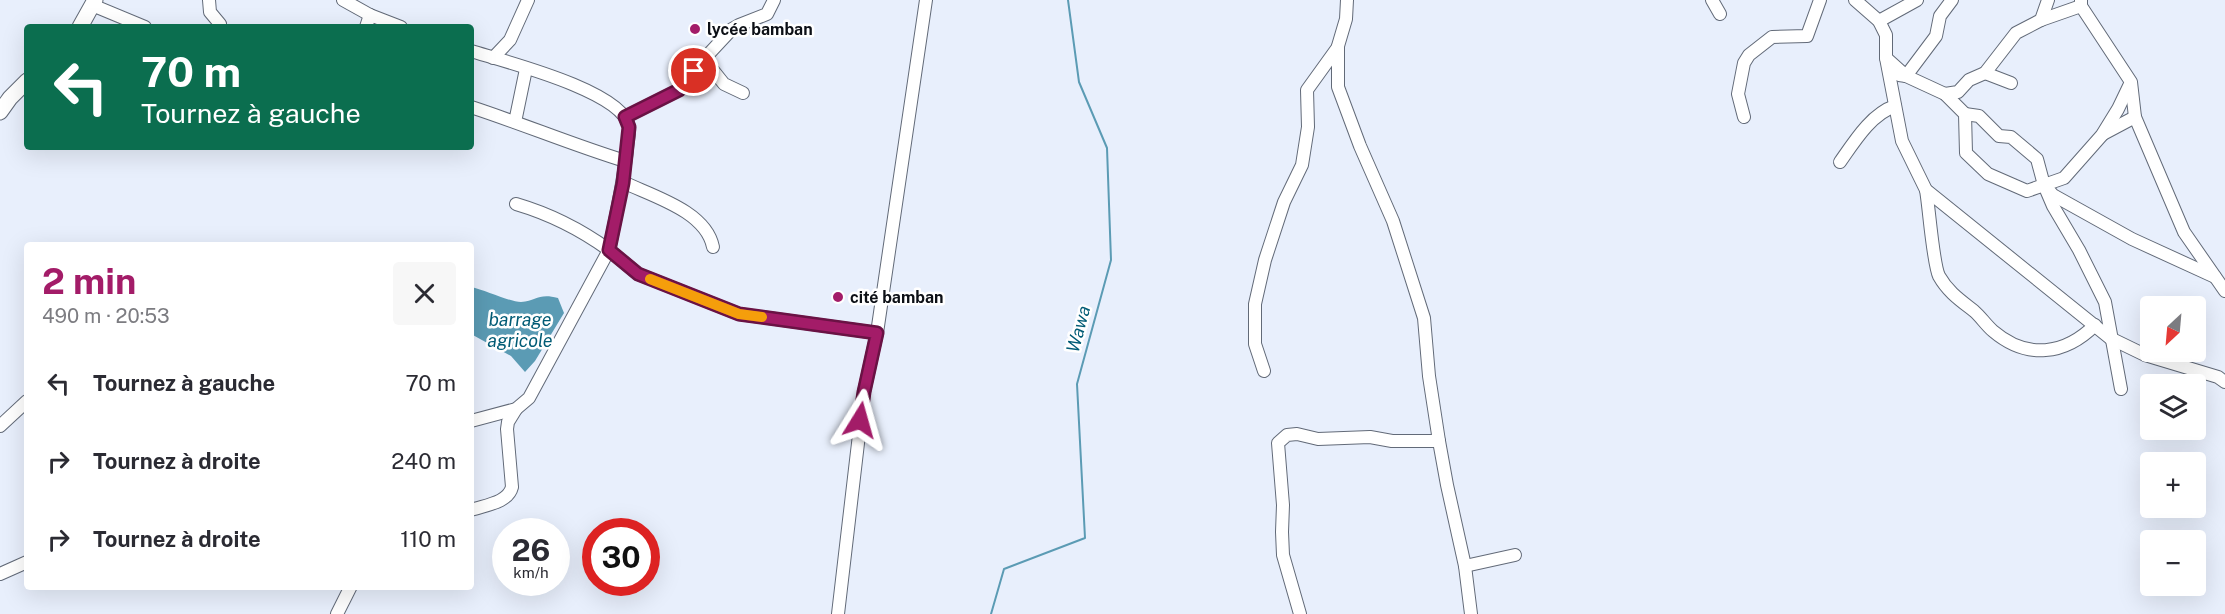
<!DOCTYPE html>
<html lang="fr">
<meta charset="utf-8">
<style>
:root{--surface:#fff;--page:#f7f7f7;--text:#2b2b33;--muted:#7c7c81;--accent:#a31c68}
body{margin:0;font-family:"Public Sans",sans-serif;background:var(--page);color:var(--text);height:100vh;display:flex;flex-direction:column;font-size:22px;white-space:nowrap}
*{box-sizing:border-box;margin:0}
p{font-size:20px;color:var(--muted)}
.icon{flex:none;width:33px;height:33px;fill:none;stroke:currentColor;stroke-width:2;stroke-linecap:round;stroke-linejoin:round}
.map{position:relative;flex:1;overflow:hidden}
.panel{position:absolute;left:24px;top:242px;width:450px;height:348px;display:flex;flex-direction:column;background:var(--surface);border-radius:6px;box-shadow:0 6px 24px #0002}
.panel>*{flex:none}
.banner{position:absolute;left:24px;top:24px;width:450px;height:126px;border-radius:6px;box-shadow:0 6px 24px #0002;background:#0b6e4f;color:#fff;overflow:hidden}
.needle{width:39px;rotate:206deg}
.buttons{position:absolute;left:2140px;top:296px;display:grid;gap:12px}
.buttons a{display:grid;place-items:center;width:66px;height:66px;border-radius:6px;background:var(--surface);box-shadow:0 6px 24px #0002;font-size:30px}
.speed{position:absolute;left:492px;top:518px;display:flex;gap:12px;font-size:30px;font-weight:700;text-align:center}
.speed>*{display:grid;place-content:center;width:78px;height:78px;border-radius:50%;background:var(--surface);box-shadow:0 6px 24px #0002;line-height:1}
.speed small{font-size:15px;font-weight:400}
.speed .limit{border:9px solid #d22;background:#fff;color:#111}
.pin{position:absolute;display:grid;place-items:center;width:51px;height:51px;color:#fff;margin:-26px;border:3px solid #fff;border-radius:50%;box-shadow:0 2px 6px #0007}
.me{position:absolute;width:66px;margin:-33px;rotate:8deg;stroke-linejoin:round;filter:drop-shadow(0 0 4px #0008)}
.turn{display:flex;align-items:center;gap:21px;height:126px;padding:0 18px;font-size:27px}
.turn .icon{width:78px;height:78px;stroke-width:2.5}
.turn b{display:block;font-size:42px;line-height:51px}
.round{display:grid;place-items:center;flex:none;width:63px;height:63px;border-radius:6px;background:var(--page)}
.head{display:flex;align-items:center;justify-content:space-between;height:102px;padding:0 18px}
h1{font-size:36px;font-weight:700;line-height:45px;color:var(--accent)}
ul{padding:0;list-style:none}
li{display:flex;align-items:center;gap:18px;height:78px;padding:0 18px}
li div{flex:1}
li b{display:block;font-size:22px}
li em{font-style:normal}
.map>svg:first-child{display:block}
.water{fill:#5b9bb4}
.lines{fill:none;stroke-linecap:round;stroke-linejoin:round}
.stream{stroke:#5b9bb4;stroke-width:2}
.minor-casing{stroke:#626a78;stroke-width:14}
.major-casing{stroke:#626a78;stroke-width:17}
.minor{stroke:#fff;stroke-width:12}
.major{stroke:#fff;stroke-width:15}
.route-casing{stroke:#6a1244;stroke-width:15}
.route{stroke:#a31c68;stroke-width:10}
.slow{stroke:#f59e0b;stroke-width:10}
.poi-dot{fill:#a31c68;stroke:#fff;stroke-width:2}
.labels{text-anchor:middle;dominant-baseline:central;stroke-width:5;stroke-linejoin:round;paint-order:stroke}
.poi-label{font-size:16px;font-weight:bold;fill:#0d1016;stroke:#fff;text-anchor:start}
.water-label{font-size:18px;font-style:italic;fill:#005b75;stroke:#fff}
</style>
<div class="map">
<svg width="2225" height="614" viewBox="0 0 2225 614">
<rect width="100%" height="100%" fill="#e8effc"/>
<path class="water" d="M471,287C485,290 510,302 521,302C537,301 538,293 558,298L564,313L535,361L525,372L511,356L471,334Z"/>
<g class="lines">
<path class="stream" d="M991,614L1004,569L1085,538L1077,384L1111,260L1107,148L1079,82L1068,0"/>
<g class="minor-casing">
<g id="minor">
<path d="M209,0L210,12L220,24L219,27"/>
<path d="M343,0L370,15L401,27"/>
<path d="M1347,0L1346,19L1338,46V87L1360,146L1393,221L1424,318L1429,376L1439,441L1447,485L1465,566L1471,614"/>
<path d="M1712,0L1720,14"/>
<path d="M1855,0L1879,21L1886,35V58L1902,141L1926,190L2110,338L2145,355L2218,377L2225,382"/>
<path d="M2081,0V6L2131,82L2135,117L2184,232L2225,291"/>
<path d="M92,5L145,27"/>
<path d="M2041,20L2081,6"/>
<path d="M1879,21L1917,0"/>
<path d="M366,27L370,15"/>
<path d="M471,51C503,61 624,91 629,127C630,134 627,143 627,150C623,184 616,217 609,250L638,274L739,314L877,333"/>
<path d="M493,58L510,40L528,0"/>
<path d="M1886,58L1906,76L1945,94L1965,114L1966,153L1988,174L2027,191L2044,185L2053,195L2132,239L2215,277"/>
<path d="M704,59L724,84L743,93"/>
<path d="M1985,73L2011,83"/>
<path d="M1899,75L1906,76L1936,36L1940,16L1952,0"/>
<path d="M1945,94L1958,92L1969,80L1985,73L2016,33L2041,20L2048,0"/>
<path d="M471,107C523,124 573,145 625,161"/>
<path d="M1965,114L1979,116L1999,136L2011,137L2037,159L2044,185L2053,206L2079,250L2105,302L2121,389"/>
<path d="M625,117L679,90L704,59L732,29L739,25L767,14L774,0"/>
<path d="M1744,117L1738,94L1744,63L1749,55L1772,37L1807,36L1820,0"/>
<path d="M515,122L526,69"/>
<path d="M2103,134L2135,117"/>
<path d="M1840,162C1854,142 1871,114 1895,106"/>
<path d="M623,182C652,196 706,211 713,247"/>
<path d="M2044,185L2064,178L2102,135L2118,109L2130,84"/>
<path d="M1926,190C1929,207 1933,264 1939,276C1948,292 1960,300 1974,311C1981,317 1986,325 1993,331C2027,360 2065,355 2095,325"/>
<path d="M1264,371L1255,344V304L1265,260L1284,202L1302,165L1308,127L1307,90L1338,47"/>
<path d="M471,421L516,409L529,398L609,250C580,229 550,214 516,204"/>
<path d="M0,426L27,401"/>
<path d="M471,510C485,505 508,503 512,487L507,429L508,422L516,409"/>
<path d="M1465,566L1515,555"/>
<path d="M0,574L27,562"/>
<path d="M337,614L351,586"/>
<path d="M838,614L864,392L877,333L926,0"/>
<path d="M1300,614L1283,555L1282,532L1283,505L1278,443L1287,435L1297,434L1318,439L1370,437L1392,441H1439"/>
</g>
</g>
<g class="major-casing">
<g id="major">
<path d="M80,27L95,0"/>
<path d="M0,112L10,98L27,81"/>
</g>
</g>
<use href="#minor" class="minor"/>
<use href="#major" class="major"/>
</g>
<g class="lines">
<g class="route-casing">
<path id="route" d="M694,71L679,90L625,117L629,127L623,183L609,250L638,274L739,314L877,333L864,392L860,420"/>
</g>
<use href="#route" class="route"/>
<path class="slow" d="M650,279L739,314L762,317"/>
</g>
<g class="poi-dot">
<circle cx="695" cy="29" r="6"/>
<circle cx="838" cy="297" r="6"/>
</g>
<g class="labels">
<g class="poi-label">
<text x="707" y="29">lycée bamban</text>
<text x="850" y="297">cité bamban</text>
</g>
<g class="water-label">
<text x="520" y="319">barrage<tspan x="520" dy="21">agricole</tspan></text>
<text transform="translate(1078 329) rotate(-75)">Wawa</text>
</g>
</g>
</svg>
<div class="buttons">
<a><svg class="needle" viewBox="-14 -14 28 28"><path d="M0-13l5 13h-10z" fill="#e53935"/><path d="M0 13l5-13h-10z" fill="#7c7c81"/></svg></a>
<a><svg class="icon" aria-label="layers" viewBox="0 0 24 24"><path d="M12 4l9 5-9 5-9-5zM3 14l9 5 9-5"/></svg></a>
<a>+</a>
<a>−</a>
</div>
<div class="speed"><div>26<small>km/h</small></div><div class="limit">30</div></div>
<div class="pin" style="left:694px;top:71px;background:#d93025"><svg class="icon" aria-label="arrive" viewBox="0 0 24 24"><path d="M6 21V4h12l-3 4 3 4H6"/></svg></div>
<svg class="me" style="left:860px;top:420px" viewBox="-20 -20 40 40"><path d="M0-17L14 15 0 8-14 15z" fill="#a31c68" stroke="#fff" stroke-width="4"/></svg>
<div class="banner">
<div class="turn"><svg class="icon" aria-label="left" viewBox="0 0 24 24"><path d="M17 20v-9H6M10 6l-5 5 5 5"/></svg><div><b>70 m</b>Tournez à gauche</div></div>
</div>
<section class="panel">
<div class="head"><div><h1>2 min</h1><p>490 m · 20:53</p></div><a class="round"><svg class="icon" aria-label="close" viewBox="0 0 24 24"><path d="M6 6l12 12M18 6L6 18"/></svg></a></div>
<ul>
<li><svg class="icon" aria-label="left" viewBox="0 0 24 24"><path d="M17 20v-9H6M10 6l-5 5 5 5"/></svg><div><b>Tournez à gauche</b></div><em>70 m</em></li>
<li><svg class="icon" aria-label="right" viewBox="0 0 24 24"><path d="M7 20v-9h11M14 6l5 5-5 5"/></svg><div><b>Tournez à droite</b></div><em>240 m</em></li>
<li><svg class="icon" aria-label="right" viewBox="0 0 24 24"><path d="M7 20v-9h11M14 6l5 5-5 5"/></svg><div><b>Tournez à droite</b></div><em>110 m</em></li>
</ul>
</section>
</div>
